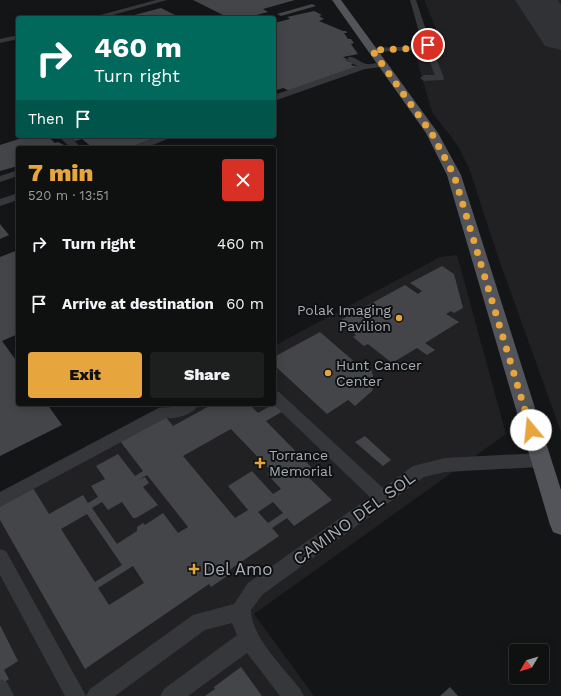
<!DOCTYPE html>
<meta charset="utf-8">
<style>
:root{--surface:#0f1010;--page:#1d1e1e;--text:#f1f3f6;--muted:#9b9d9f;--line:#2f3030;--accent:#e6a53d}
body{margin:0;font-family:"Work Sans",sans-serif;background:var(--page);color:var(--text);height:100vh;display:flex;flex-direction:column;font-size:15px;white-space:nowrap}
*{box-sizing:border-box;margin:0}
p{font-size:13px;color:var(--muted)}
.icon{flex:none;width:22px;height:22px;fill:none;stroke:currentColor;stroke-width:2;stroke-linecap:round;stroke-linejoin:round}
.map{position:relative;flex:1;overflow:hidden}
.drawer{position:absolute;left:16px;top:146px;width:260px;height:260px;display:flex;flex-direction:column;background:var(--surface);border-radius:4px;box-shadow:0 2px 10px #0003,0 0 0 1px var(--line)}
.drawer>*{flex:none}
.hud{position:absolute;left:16px;top:16px;width:260px;height:122px;border-radius:4px;box-shadow:0 2px 10px #0003,0 0 0 1px var(--line);background:#00695c;color:#fff;overflow:hidden}
.needle{width:26px;rotate:232deg}
.tools{position:absolute;left:509px;top:644px;display:grid;gap:8px}
.tools a{display:grid;place-items:center;width:40px;height:40px;border-radius:4px;background:var(--surface);box-shadow:0 2px 10px #0003,0 0 0 1px var(--line);font-size:20px}
.pin{position:absolute;display:grid;place-items:center;width:34px;height:34px;color:#fff;margin:-17px;border:2px solid #fff;border-radius:50%;box-shadow:0 1px 4px #0007}
.me{position:absolute;width:44px;margin:-22px;rotate:343deg;stroke-linejoin:round;filter:drop-shadow(0 0 3px #0008)}
.turn{display:flex;align-items:center;gap:14px;height:84px;padding:0 12px;font-size:18px}
.turn .icon{width:52px;height:52px;stroke-width:2.5}
.turn b{display:block;font-size:28px;line-height:34px}
.then{display:flex;align-items:center;height:38px;padding:0 12px;background:#0003;gap:8px;font-size:15px}
.round{display:grid;place-items:center;flex:none;width:42px;height:42px;border-radius:4px;background:var(--page)}
.head{display:flex;align-items:center;justify-content:space-between;height:68px;padding:0 12px}
h1{font-size:24px;font-weight:800;line-height:30px;color:var(--accent)}
.primary-button{display:flex;gap:8px;margin-top:auto;padding:8px 12px}
.primary-button a{flex:1;height:46px;border-radius:4px;background:var(--accent);color:#111;font-size:16px;font-weight:800;line-height:46px;text-align:center}
.primary-button a+a{background:var(--page);color:var(--text)}
ul{padding:0;list-style:none}
li{display:flex;align-items:center;gap:12px;height:60px;padding:0 12px}
li div{flex:1}
li b{display:block;font-size:15px}
li em{font-style:normal}
.map>svg:first-child{display:block}
.built{fill:#212123}
.lines{fill:none;stroke-linecap:round;stroke-linejoin:round}
.runway{fill:#303235;fill-rule:evenodd}
.building{fill:#444549;fill-rule:evenodd}
.minor{fill:#36373b;fill-rule:evenodd}
.major{fill:#52545a;fill-rule:evenodd}
.route{stroke:#e6a53d;stroke-width:7;stroke-dasharray:0 12.6}
.poi-dot{fill:#e6a53d;stroke:#0f1011;stroke-width:1.5}
.labels{text-anchor:middle;dominant-baseline:central;stroke-width:4;stroke-linejoin:round;paint-order:stroke}
.poi-label{font-size:14px;fill:#a7acb5;stroke:#0f1011;text-anchor:start}
.near-street-label{font-size:17px;fill:#a7acb5;stroke:#0f1011}
.near-poi-label{font-size:17px;fill:#a7acb5;stroke:#0f1011;text-anchor:start}
</style>
<div class="map">
<svg width="561" height="696" viewBox="0 0 561 696">
<rect width="100%" height="100%" fill="#141516"/>
<g class="built">
<path d="M424,0H561V432L497,254L469,168L458,146L432,112L414,50H445Z"/>
<path d="M457,255L506,434L254,614L314,696H0V492L165,404H274V346L440,257Z"/>
</g>
<g class="lines">
<path class="runway" d="M515,0H558L561,5V50L545,46Z"/>
</g>
<g class="building">
<path d="M193,0H295L263,9L268,12L245,18L239,16L229,18Z"/>
<path d="M312,4L316,6L281,16L277,14Z"/>
<path d="M161,8L179,17L183,16L186,18H123Z"/>
<path d="M314,11L322,15L319,16L324,19L319,21L343,31H346L347,33H344L348,39H351L354,43L351,44L358,54L343,57L350,61L344,60L353,63L351,65L358,67L290,91L283,88L274,91V23L290,19L287,17Z"/>
<path d="M28,136H47L55,143L58,142L64,145L59,146L61,148H18V166L0,171V145Z"/>
<path d="M69,136H161L127,148H93L82,139L75,141Z"/>
<path d="M0,224L9,235L0,239Z"/>
<path d="M18,250V334L2,341L18,363V404H47L62,425L0,456V257Z"/>
<path d="M442,266L454,274L463,308L454,313L451,311L446,314L459,322L425,343L435,350L427,355L417,348L392,363L368,344L364,346L353,337L356,335L339,321L405,285L418,294L422,291L410,283Z"/>
<path d="M320,332L364,370L371,369L372,372L375,384L372,391L355,406L348,400L327,414L274,365V357Z"/>
<path d="M277,402L285,410L266,421L314,470L306,475L332,500L294,526L287,518L272,528L279,536L228,571L230,574L211,587L209,584L85,669L0,520V505L33,488L49,514L83,495L88,503L98,497L91,486L105,479L96,466L118,454L135,476L143,471L120,441L165,416L173,426L213,404H249L258,413ZM231,429L271,471L267,474L281,489L273,494L252,471L228,486L248,510L235,518L183,456ZM147,475L188,527L178,533L163,513L145,525L143,523L137,527V531L117,544L92,508L102,502L108,510L122,502L133,518H136L158,505L143,487L149,483L145,477L138,480ZM273,502L283,513L268,523L258,512ZM87,514L122,565L95,582L61,529ZM133,566L144,583L109,605L98,588Z"/>
<path d="M365,436L391,460L383,466L355,442Z"/>
<path d="M0,625L18,661L4,670L9,679L0,685Z"/>
<path d="M241,667L262,696H205L215,689L214,687Z"/>
<path d="M450,687L458,696H440Z"/>
</g>
<g class="lines">
<g class="minor">
<path d="M156,0H167L102,18H89Z"/>
<path d="M410,0H416L432,48L444,78L443,80L424,81L420,78L424,75H435L425,50L372,52L368,50L372,48L423,46Z"/>
<path d="M18,35V39L0,43V39Z"/>
<path d="M348,57C356,56 360,63 367,64C374,65 380,60 386,65L382,67L365,69L274,101V95L357,66L348,61Z"/>
<path d="M58,136H69L82,148H71Z"/>
<path d="M161,136H175L145,148H131L132,146Z"/>
<path d="M18,170V176L0,182V176Z"/>
<path d="M18,193V200L0,206V199Z"/>
<path d="M274,390L279,392L383,488L413,466L445,458L540,453L546,455L548,460L546,465L540,467L445,472L424,477L262,595L251,610C251,637 284,668 300,689L304,696H280L247,653L188,696H160L164,689L237,635L232,623L205,630L115,696H65L0,575V549L6,551L86,696L90,689L193,615L234,604L248,583L370,497L273,404Z"/>
<path d="M178,404H199C193,415 177,419 166,418L0,507V492L159,408L173,407Z"/>
<path d="M0,679L7,682L14,696H0Z"/>
</g>
<path class="major" d="M332,0H341L438,133L461,175L561,490V535L553,532L550,525L447,175L426,133Z"/>
</g>
<g class="lines">
<path class="route" d="M428,45V48L372,50L432,134L454,175L531,430"/>
</g>
<g class="poi-dot">
<circle cx="399" cy="318" r="4"/>
<circle cx="328" cy="373" r="4"/>
<path d="M258 457h4v4h4v4h-4v4h-4v-4h-4v-4h4z"/>
<path d="M192 563h4v4h4v4h-4v4h-4v-4h-4v-4h4z"/>
</g>
<g class="labels">
<g class="poi-label">
<text x="391" y="310" text-anchor="end">Polak Imaging<tspan x="391" dy="16">Pavilion</tspan></text>
<text x="336" y="365">Hunt Cancer<tspan x="336" dy="16">Center</tspan></text>
<text x="269" y="455">Torrance<tspan x="269" dy="16">Memorial</tspan></text>
</g>
<g class="near-street-label">
<text transform="translate(354 518) rotate(-36)">CAMINO DEL SOL</text>
</g>
<g class="near-poi-label">
<text x="203" y="569">Del Amo</text>
</g>
</g>
</svg>
<div class="tools">
<a><svg class="needle" viewBox="-14 -14 28 28"><path d="M0-13l5 13h-10z" fill="#e53935"/><path d="M0 13l5-13h-10z" fill="#9b9d9f"/></svg></a>
</div>
<div class="pin" style="left:428px;top:45px;background:#d93025"><svg class="icon" aria-label="arrive" viewBox="0 0 24 24"><path d="M6 21V4h12l-3 4 3 4H6"/></svg></div>
<svg class="me" style="left:531px;top:430px" viewBox="-20 -20 40 40"><circle r="19" fill="#fff"/><path d="M0-13L10 11 0 6-10 11z" fill="#e6a53d"/></svg>
<div class="hud">
<div class="turn"><svg class="icon" aria-label="right" viewBox="0 0 24 24"><path d="M7 20v-9h11M14 6l5 5-5 5"/></svg><div><b>460 m</b>Turn right</div></div>
<div class="then">Then<svg class="icon" aria-label="arrive" viewBox="0 0 24 24"><path d="M6 21V4h12l-3 4 3 4H6"/></svg></div>
</div>
<section class="drawer">
<div class="head"><div><h1>7 min</h1><p>520 m · 13:51</p></div><a class="round" style="background:#d93025;color:#fff"><svg class="icon" aria-label="close" viewBox="0 0 24 24"><path d="M6 6l12 12M18 6L6 18"/></svg></a></div>
<ul>
<li><svg class="icon" aria-label="right" viewBox="0 0 24 24"><path d="M7 20v-9h11M14 6l5 5-5 5"/></svg><div><b>Turn right</b></div><em>460 m</em></li>
<li><svg class="icon" aria-label="arrive" viewBox="0 0 24 24"><path d="M6 21V4h12l-3 4 3 4H6"/></svg><div><b>Arrive at destination</b></div><em>60 m</em></li>
</ul>
<div class="primary-button"><a>Exit</a><a>Share</a></div>
</section>
</div>
